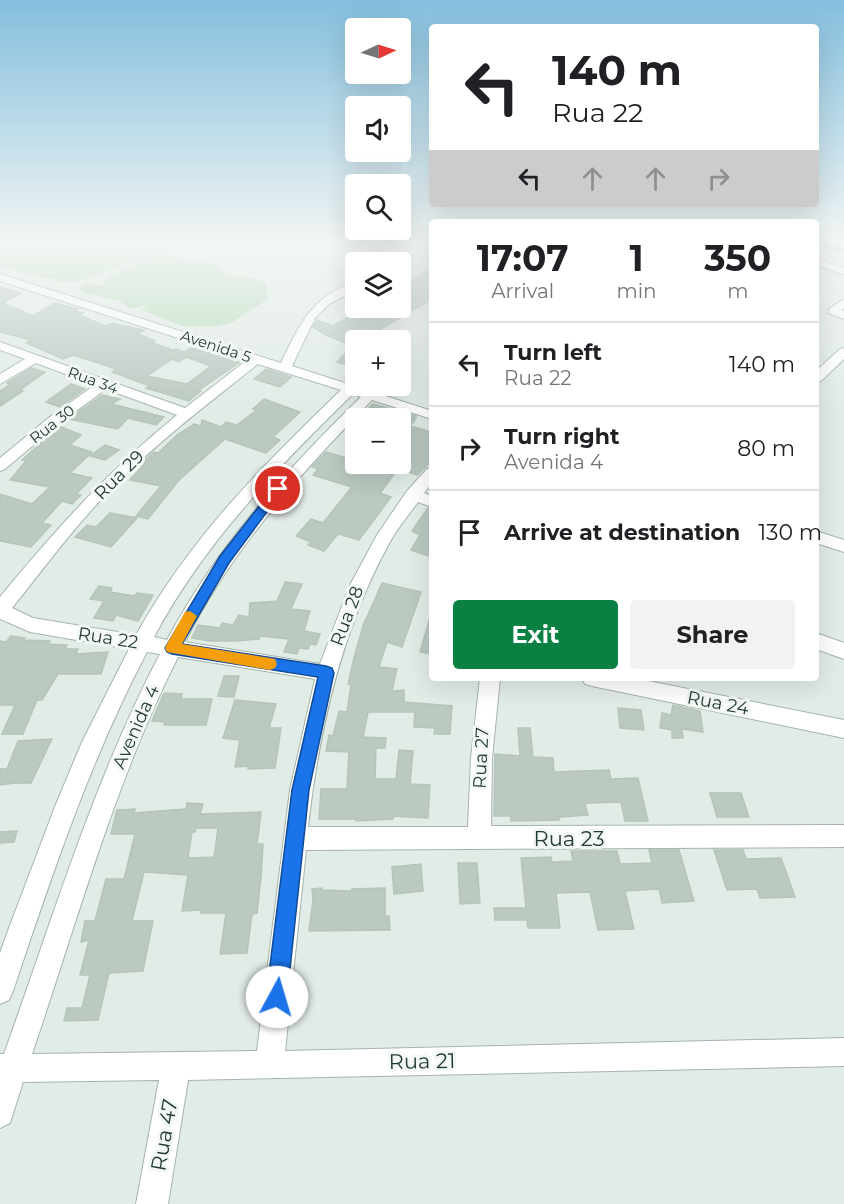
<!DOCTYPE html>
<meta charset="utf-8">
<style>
:root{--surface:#fff;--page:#f2f2f2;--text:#202124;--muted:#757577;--line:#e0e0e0;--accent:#0b8043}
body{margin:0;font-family:Montserrat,sans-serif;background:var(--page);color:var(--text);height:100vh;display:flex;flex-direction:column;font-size:22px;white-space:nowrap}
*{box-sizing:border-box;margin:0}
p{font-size:20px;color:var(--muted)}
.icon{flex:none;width:33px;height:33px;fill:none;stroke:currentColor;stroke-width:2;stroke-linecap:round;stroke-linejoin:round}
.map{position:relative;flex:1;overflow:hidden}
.drawer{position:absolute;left:429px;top:219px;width:390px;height:462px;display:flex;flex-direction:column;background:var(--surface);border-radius:6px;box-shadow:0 6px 24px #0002}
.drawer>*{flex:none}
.hud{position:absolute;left:429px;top:24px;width:390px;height:183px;border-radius:6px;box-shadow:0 6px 24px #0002;background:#fff;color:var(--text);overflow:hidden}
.needle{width:39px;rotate:86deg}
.controls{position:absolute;left:345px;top:18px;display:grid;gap:12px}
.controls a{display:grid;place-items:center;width:66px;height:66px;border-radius:6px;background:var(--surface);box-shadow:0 6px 24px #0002;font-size:30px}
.pin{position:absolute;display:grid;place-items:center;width:51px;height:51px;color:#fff;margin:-26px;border:3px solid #fff;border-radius:50%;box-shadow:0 2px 6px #0007}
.me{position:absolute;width:66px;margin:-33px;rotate:6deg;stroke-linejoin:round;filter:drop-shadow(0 0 4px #0008)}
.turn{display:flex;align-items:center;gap:21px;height:126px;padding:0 24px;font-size:27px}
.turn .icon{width:78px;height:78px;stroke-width:2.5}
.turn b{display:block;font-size:42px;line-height:51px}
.lanes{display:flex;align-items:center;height:57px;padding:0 24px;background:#0003;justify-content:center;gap:30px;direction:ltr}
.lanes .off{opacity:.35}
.eta{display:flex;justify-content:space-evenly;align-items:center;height:102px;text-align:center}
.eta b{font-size:36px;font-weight:700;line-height:42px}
.cta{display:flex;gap:12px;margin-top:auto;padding:12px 24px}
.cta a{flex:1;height:69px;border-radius:6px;background:var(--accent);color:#fff;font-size:24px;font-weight:700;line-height:69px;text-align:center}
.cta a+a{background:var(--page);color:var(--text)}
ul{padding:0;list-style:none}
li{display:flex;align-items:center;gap:18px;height:84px;padding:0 24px;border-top:2px solid var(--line)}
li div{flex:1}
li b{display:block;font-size:22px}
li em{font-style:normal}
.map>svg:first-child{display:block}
.green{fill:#bcdcbf}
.building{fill:#bbc9c1;stroke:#b5c5bb;stroke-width:1.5;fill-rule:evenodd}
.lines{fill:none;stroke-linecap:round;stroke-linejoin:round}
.minor-casing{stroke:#a5b4ac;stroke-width:2}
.minor{fill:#fff;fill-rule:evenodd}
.rail-casing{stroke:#5e786c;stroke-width:4}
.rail{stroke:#f3f8f5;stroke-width:2;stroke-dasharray:7;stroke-linecap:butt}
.route{fill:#1a73e8;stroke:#114b97;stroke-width:1.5}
.slow{fill:#f59e0b}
.labels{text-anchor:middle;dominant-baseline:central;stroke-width:6;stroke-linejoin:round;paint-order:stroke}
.far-street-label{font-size:15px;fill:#233c31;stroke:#f3f8f5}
.street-label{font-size:18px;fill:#233c31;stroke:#f3f8f5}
.near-street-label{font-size:21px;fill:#233c31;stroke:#f3f8f5}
</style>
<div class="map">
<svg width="844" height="1204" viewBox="0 0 844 1204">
<rect width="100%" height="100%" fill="#e2ece6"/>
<path class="green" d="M0,240H190L161,251L160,254L179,257L181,261L214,263C227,282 235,273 253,278C257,279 261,281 266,282L268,299L231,323L217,326H182L142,310L147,305L130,309L120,301L87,294L78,289L86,284L102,286L106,278L149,258C116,263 90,284 57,283L53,278C33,279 19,269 0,266Z"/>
<g class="building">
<path d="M432,268V299L362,340H356L353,346L326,335L313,327L317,320L333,326L364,308H400V287Z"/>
<path d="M0,287L21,293L3,303L33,316L55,303L78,309L74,311L83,313L78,315L106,326L112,323L144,330L138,334L155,341L152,343L173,350L176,349L184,352L190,348L198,350L231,357L240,362L199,390L201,391L189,401L146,388L150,386L112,372L116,369L74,355L63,359L26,343L31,340L0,332ZM186,357L211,366L187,384L147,376L172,359L179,362Z"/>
<path d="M345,354L356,357V368L337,362Z"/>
<path d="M31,368L45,372L20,390L23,391L0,406V391L11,384L7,383Z"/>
<path d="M266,369L291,377L280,387L254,379Z"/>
<path d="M71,384L85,389L60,407L46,402Z"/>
<path d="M102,395L120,399L111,404L164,417L156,425L128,418L118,429L69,419Z"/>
<path d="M264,399L300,412L273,437L280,440L266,453L225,439L179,480L148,519L136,516L161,486L130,480L145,463L143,462L154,452L158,453L177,435L194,424L201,426L202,420L221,427L226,422L237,425L257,410L253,409Z"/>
<path d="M373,404L416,416V418H410L415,420L410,426L432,432V461L417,475L400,469V466L380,493L391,497L359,540L338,534L324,551L308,545L311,542L296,536L311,519L323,523L352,487L313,475L318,469L312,467L326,452L347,458L342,464H400V418H369L361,416Z"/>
<path d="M59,426L81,435L70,445L92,452L70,473L92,478L76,494L81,495L72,504L62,501L42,523L51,525L31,547L0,541V494L32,504L50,487L10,480L26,461L22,460Z"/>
<path d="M105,445L119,450L105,460L90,456Z"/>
<path d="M428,508L432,509V557L411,550L420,535L412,531Z"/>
<path d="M110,513L137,518L111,547L75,537L87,525L96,527Z"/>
<path d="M285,582L302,584L291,609L310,611L304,631L320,634L316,645L310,644L308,649L299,648L297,654L284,652L289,639L260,636L259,639L236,641H210L192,638L198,625L220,628L222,623L233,625L239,615L249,617L250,603L277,601Z"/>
<path d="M382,583L421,592L402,647L387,642L379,667L397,669L392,691L404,690V702L452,706L450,734H434L435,728L414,727L415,712H368L363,737L386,738L385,748H376L375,779H396L399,750L413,751L410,784L430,785L428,818L393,816V819L356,821V819H319L321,789H347L349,752L326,751L329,735L333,736L339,711L347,712L351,685L348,684L354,658L363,626Z"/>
<path d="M99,586L112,588L110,592L135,596L137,593L153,595L138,621L116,615L113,621L94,618L104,601L90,599Z"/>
<path d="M429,621L432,622V654L420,652Z"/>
<path d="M11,636L25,638L23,640L50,641L48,644L67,645L65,649H78L76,654L108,652L101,674H58L42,700H37L23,734H2L15,705H0V641L6,642Z"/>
<path d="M224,676H239L234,697L218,696Z"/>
<path d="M164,693L182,694L181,699H212L206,725H164L165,722L152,721Z"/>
<path d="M235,700L276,704L269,728H281L275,768L248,769V766L235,767L240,740L223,738Z"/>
<path d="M673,705L700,711L703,732L682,729L683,738H672V730L660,728L662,713L671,715Z"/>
<path d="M618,708L641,710L644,730L620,728Z"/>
<path d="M518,728H530L533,757L553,758L554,772L609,770L611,779L638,778L648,821H625L621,802L588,803L585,805L588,815L559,817V820L511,821V816H494L495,754L520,756Z"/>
<path d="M52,739L31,783H15L0,785V769H7L18,741Z"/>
<path d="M710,793H741L749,817H717Z"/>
<path d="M187,803L203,804L200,814L261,812L257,844H263L261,877L257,913L252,914L247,953L220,954L226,913H201L202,910L182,911L188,875L144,872L132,921H153L143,971L109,973L98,1020L64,1021L67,1008H82L90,975H80L89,940L81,942L85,921H95L106,879H124L135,834H111L117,810L135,809L134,813L186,809ZM196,828H218L214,857L188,858L192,832H195Z"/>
<path d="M17,831L14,842L0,843V832Z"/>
<path d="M649,850H679L694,901L662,903L659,889L625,891L634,929L598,930L590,892L556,893L560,928H528L527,920H495L494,908H526L521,858L551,857L552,862L573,861L571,851H617L620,864L652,863Z"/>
<path d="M714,850H743L746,859L781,858L795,897L760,898L757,889L727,890Z"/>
<path d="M458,863H477L480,903L460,904Z"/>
<path d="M421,864L423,891L394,894L392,867Z"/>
<path d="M322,888V890L352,891V889L385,888V916H389L390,930L309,931L313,900L312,889Z"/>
</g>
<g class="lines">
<g class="minor-casing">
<g id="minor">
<path d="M422,240H432V241L399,262H388Z"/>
<path d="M816,259L844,268V274L816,265Z"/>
<path d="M0,274L281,363C300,324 311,296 356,282V290L329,304L315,318L292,366L432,411V419L372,400C300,474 231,550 185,642L320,664L350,585L377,535L407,491L427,469L432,467V483L424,493L432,496V507L418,502C409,515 398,527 391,540C342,627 319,729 308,827H468L471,758L480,678H500L492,758L491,826L844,825V847L306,850L285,1051L844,1038V1066L188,1080L168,1204H136L159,1080L23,1082L10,1123L0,1128V1054H4C52,921 94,779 160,654L147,652C90,760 52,875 13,991L9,1000L0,1004V953L9,928L56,804L82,742L129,649L30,632L0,619V597C57,528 107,472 177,415L106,389L61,422L5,469L0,471V458L51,416L95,385L36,363L0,384V374L25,359L0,350V342L185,408L247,360L0,281ZM258,364L341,390C262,466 190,538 136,635L33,618L12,608C45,567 77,523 115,485C159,441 209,403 258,364ZM353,394L361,397C286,470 217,546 167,640L154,637C204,543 277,468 353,394ZM178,657L315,679L290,790L257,1051L32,1054C77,922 115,781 178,657Z"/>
<path d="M844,299V308L841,310L844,311V319L829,313V309Z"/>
<path d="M844,348V359L821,381L816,382V371L840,349Z"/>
<path d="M816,531L844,540V552L816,543Z"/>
<path d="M816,633L844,643V659L816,649Z"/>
<path d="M582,678H633L844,720V738L592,686L585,684Z"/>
</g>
</g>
<use href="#minor" class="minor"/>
<g class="rail-casing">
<path id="rail" d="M816,243L844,250"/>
</g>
<use href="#rail" class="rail"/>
</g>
<linearGradient id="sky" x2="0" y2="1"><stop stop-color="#83bedd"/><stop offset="0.59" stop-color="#f2f6f4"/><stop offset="1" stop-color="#f2f6f4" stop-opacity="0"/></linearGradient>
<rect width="844" height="408" fill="url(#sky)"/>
<path class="route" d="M278,485L284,489L229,563L182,644L326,666L332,668L334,673L309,790L287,997L284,1004L277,1007L269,1004L266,997L292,790L318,677L172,654L167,652L165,648L220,556L274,487Z"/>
<path class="slow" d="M190,611L197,616L182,644L270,658L275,659L277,664L275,668L270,670L167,652L165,648L167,644L185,612Z"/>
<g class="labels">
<g class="far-street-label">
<text transform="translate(216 346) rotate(18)">Avenida 5</text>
<text transform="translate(93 380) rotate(20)">Rua 34</text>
<text transform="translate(52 424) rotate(-38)">Rua 30</text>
</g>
<g class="street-label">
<text transform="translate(119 475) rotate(-45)">Rua 29</text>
<text transform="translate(347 616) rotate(-69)">Rua 28</text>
<text transform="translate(108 638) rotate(9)">Rua 22</text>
<text transform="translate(718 703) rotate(11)">Rua 24</text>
<text transform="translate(136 727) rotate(-66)">Avenida 4</text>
<text transform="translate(481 758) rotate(-87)">Rua 27</text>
</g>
<g class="near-street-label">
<text x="569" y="838">Rua 23</text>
<text transform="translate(422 1061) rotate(-1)">Rua 21</text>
<text transform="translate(164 1135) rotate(-80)">Rua 47</text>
</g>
</g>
</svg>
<div class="controls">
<a><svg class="needle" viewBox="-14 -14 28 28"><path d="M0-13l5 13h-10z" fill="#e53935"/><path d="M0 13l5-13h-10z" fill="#757577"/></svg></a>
<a><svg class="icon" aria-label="sound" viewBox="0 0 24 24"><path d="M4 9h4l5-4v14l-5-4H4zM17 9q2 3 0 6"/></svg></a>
<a><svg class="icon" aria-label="search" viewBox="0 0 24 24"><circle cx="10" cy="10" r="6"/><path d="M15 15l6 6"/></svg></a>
<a><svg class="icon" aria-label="layers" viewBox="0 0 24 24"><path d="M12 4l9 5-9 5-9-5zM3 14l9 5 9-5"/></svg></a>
<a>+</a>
<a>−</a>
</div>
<div class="pin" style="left:278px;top:489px;background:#d93025"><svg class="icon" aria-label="arrive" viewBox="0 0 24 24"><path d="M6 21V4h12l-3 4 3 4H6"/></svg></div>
<svg class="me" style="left:277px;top:997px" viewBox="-20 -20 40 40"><circle r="19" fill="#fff"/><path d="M0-13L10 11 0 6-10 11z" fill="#1a73e8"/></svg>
<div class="hud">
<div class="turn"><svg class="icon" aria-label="left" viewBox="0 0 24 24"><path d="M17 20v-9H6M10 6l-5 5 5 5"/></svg><div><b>140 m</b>Rua 22</div></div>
<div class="lanes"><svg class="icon" aria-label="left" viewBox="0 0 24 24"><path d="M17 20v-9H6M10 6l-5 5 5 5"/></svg><svg class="icon off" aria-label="ahead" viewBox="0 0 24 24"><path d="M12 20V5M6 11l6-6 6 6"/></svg><svg class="icon off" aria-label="ahead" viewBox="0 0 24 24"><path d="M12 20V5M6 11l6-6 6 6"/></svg><svg class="icon off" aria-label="right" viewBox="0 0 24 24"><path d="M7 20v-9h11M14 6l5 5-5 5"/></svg></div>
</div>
<section class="drawer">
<div class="eta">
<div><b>17:07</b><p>Arrival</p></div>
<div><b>1</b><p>min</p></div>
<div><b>350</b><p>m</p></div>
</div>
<ul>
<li><svg class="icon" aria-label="left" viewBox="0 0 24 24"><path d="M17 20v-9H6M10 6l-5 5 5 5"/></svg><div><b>Turn left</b><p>Rua 22</p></div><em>140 m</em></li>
<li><svg class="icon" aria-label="right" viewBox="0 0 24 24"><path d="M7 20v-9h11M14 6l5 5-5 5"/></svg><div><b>Turn right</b><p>Avenida 4</p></div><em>80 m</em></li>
<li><svg class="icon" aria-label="arrive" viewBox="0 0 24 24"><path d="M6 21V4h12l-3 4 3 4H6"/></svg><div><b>Arrive at destination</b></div><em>130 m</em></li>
</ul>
<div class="cta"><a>Exit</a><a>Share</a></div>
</section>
</div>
